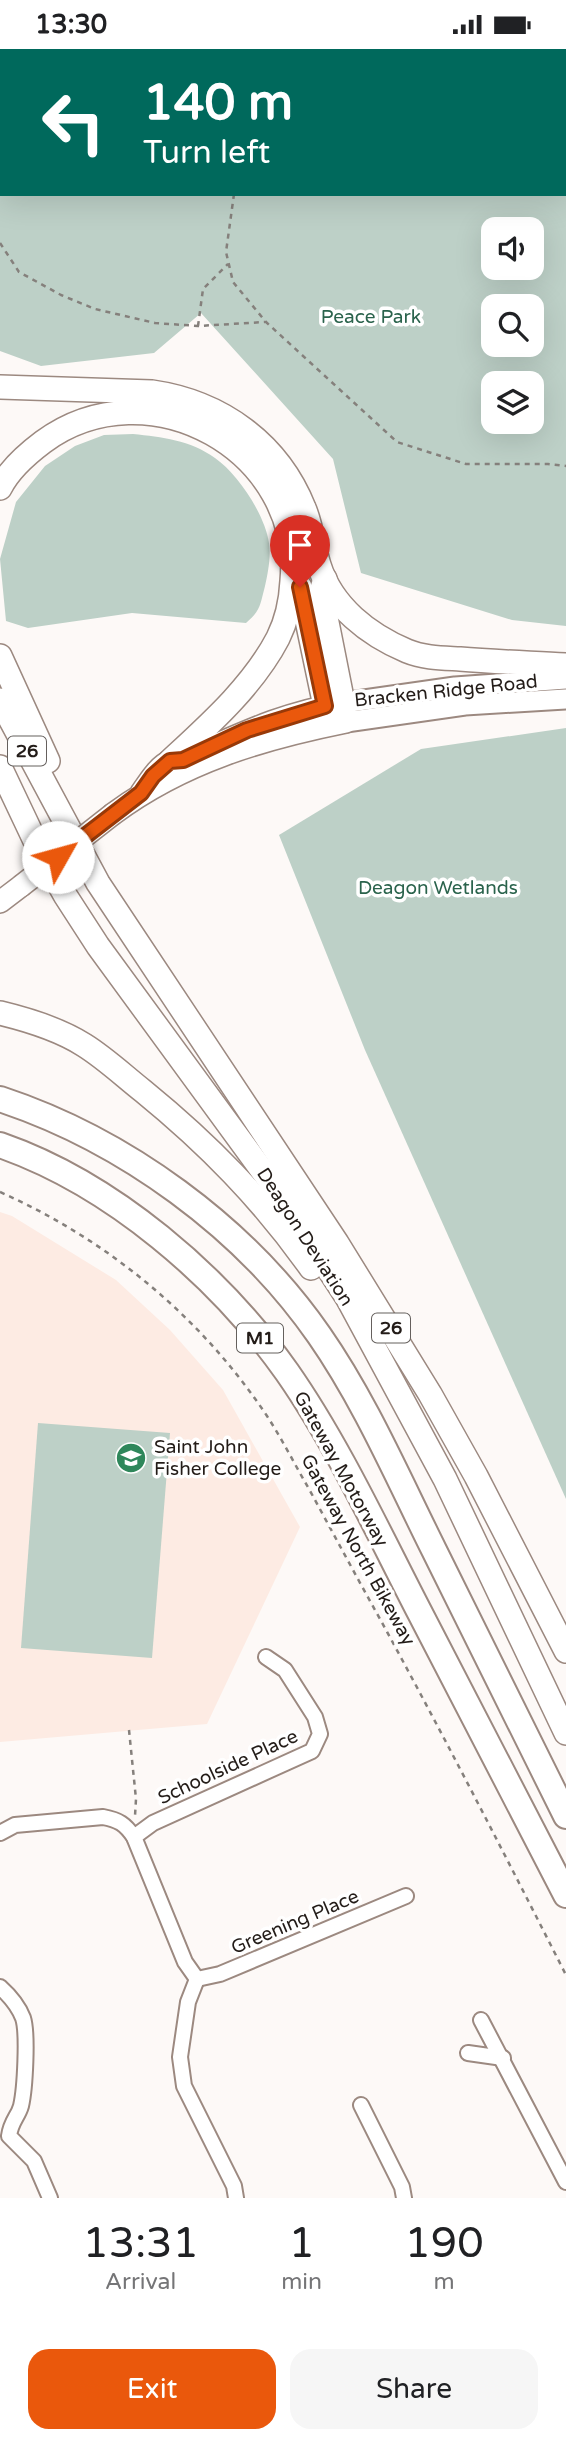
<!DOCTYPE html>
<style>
:root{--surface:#fff;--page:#f6f6f6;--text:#202124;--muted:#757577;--accent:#ea580c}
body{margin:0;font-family:"Varela Round",sans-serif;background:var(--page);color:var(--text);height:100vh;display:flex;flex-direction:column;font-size:26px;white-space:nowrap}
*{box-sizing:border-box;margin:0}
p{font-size:23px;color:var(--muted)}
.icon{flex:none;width:38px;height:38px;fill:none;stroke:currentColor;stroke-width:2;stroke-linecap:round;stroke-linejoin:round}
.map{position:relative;height:2149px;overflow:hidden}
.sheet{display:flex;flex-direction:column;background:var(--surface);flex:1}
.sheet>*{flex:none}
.top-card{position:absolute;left:0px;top:0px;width:567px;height:147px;box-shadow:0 7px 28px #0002;background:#00695c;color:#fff;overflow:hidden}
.tools{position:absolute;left:481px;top:168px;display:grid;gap:14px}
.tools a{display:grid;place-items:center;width:63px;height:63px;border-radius:14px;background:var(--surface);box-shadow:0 7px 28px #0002;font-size:35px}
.pin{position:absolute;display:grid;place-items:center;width:60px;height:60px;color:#fff;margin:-72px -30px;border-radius:50% 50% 50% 0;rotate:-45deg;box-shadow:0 0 7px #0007}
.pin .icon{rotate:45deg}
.me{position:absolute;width:77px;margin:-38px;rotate:52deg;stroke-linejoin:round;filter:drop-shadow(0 0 5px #0008)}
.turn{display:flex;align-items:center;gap:24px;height:147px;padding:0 28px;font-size:32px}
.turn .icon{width:91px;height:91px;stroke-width:2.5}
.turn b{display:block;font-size:49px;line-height:60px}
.eta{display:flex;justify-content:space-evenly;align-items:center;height:119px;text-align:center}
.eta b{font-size:42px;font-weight:600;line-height:49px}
.cta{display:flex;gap:14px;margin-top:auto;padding:14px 28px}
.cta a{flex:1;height:80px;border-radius:21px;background:var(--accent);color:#fff;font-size:28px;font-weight:600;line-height:80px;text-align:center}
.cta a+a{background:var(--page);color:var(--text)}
.status{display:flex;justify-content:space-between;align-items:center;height:49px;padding:0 35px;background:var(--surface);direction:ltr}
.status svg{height:19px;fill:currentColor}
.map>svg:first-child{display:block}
.built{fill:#fdebe3}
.green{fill:#bdd0c7;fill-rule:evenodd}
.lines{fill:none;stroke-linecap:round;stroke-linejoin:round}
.minor-casing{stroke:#9c8980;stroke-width:18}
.secondary-casing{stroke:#9c8980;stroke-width:23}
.primary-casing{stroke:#9c8980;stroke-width:24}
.trunk-casing{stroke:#9c8980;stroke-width:26}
.motorway-casing{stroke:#9c8980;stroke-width:28}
.path{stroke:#85807c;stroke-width:2.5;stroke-dasharray:5 5;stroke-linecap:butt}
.minor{stroke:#fff;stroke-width:14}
.secondary{stroke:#fff;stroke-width:19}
.primary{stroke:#fff;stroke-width:21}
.trunk{stroke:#fff;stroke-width:23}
.motorway{stroke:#fff;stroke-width:24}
.primary-bridge-casing{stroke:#9c8980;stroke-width:24;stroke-linecap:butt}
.primary-bridge{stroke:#fff;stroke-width:21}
.route-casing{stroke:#983908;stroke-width:18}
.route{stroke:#ea580c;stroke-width:12}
.labels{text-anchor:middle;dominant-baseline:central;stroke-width:7;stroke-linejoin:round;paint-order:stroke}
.shield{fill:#fff;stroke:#65605d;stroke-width:2}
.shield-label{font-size:18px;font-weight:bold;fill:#231c18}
.park-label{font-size:19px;fill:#2a634c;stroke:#fff}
.street-label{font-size:19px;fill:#231c18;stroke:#fff}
.poi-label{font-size:19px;fill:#231c18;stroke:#fff;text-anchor:start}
</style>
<div class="status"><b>13:30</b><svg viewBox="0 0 49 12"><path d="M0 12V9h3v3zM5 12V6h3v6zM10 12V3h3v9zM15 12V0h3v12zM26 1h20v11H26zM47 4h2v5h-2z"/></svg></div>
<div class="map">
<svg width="566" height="2149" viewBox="0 0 566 2149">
<rect width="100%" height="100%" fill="#fdf9f7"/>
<path class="built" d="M0,1163L12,1167L116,1231L170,1281L223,1341L300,1478L207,1675L0,1693Z"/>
<g class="green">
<path d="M0,0H566V577L512,571L361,524L333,410L201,264L154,304L41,317L0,302ZM2,2H565V145H2ZM532,180V219H494V180ZM494,257H532V296H494ZM494,334H532V373H494Z"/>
<path d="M133,385C162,388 190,391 215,409C238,425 265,466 269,494C271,508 268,524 265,537C260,556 261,561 246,574L132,564L28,579L6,572L0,510L16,453L45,417L75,397L104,386Z"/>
<path d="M566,679V1450L365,1001L279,786L421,700Z"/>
<path d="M38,1374L170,1384L152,1609L21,1599Z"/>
</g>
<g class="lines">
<g class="minor-casing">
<g id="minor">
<path d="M0,1784L15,1776L103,1768C119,1771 125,1775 134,1788L185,1913L197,1930L188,1953L180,2008L184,2037L234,2137L236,2149"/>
<path d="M134,1788L153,1774L312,1702L320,1685L315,1668L285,1621L266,1608"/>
<path d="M197,1930L220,1925L406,1847"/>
<path d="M0,1938C10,1947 18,1956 23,1969C28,1984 25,2040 21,2057C18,2068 11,2072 9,2087L34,2112L50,2149"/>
<path d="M481,1971L566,2133"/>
<path d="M468,2004L503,2009"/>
<path d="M361,2056L402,2138L404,2149"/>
</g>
</g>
<g class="secondary-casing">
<g id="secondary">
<path d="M343,654L455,638L566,630"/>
<path d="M346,673L465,656L566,650"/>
</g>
</g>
<g class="primary-casing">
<g id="primary">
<path d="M113,765C183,713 262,690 346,673L343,654C282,664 241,685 186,709C181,711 175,710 170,712C158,717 148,734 141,744"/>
<path d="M0,853L21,837"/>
</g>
</g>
<g class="trunk-casing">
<g id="trunk">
<path d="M0,338L152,343C221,353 278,394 304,459C312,477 313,498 319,516C332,558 369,586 407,602C424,609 443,609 460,610C495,613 531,614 566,616"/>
<path d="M0,439C9,421 27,405 43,393C149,315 304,402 292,532C291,552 287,571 278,589C253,637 209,676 170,712"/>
<path d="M325,530L321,543L343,654"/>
<path d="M295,531L300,538L325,657"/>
<path d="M0,607L48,712"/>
<path d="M0,651L98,834L337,1194L430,1345L476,1427L566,1602"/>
<path d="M0,718L37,796L65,846L98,897L286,1154L348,1250L445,1430L566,1684"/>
<path d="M0,964C29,971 59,980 84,996C105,1009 124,1027 143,1042C208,1095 262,1150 311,1219"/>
</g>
</g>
<g class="motorway-casing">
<g id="motorway">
<path d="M0,1050C124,1091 244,1178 319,1286C365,1352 398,1429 434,1501C478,1589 522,1678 566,1767"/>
<path d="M0,1096C112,1135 219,1227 287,1323C338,1396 379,1485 420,1564C468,1658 517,1752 566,1846"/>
</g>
</g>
<g class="path">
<path d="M498,0L502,2"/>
<path d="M283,2L284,0"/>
<path d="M565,30H566"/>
<path d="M0,71L2,72"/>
<path d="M234,145L226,203L233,233L266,273L397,393L466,415H548L566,417"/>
<path d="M0,194L19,223L61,246L95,260L155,274L198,277L265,273"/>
<path d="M198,277L203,240L228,215"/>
<path d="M0,1143C108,1191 201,1268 267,1367C282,1390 295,1416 309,1440C333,1484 356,1527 380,1570C444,1687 505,1806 566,1926"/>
<path d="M129,1681L136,1750L135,1767"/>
</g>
<use href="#minor" class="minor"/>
<use href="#secondary" class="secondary"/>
<use href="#primary" class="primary"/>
<use href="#trunk" class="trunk"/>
<use href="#motorway" class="motorway"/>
<g class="primary-bridge-casing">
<path id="primary-bridge" d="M21,837L113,765"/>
</g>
<use href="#primary-bridge" class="primary-bridge"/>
</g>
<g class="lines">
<g class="route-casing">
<path id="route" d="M58,808L141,744L153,727L170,712L183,711L247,681L325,657L300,538"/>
</g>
<use href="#route" class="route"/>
</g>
<defs>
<g id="school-disc" transform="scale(1.575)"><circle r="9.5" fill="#2f875b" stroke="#fff"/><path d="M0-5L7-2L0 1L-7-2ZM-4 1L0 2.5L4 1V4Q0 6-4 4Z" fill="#fff"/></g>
</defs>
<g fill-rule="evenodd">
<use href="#school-disc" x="131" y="1409"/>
</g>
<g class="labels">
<g class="shield">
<rect x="8" y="687.5" width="38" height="29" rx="5"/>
<rect x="372" y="1264.5" width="38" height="29" rx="5"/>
<rect x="237" y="1274.5" width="46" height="29" rx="5"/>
</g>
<g class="shield-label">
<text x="27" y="702">26</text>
<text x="391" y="1279">26</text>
<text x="260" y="1289">M1</text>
</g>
<g class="park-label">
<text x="371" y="268">Peace Park</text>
<text x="438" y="839">Deagon Wetlands</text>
</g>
<g class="street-label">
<text transform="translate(446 642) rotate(-6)">Bracken Ridge Road</text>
<text transform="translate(305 1188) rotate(57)">Deagon Deviation</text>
<text transform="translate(341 1420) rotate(61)">Gateway Motorway</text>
<text transform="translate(358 1501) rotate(61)">Gateway North Bikeway</text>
<text transform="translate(228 1718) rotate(-25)">Schoolside Place</text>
<text transform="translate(295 1873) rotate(-23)">Greening Place</text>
</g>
<g class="poi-label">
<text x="154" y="1398">Saint John<tspan x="154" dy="22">Fisher College</tspan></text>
</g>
</g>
</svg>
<div class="tools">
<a><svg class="icon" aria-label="sound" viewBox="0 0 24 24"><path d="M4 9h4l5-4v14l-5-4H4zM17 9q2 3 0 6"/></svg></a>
<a><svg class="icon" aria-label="search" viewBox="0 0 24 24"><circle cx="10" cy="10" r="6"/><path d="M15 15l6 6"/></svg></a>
<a><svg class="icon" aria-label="layers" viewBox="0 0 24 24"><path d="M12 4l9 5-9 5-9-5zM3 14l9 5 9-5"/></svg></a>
</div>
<div class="pin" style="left:300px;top:538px;background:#d93025"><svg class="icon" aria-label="arrive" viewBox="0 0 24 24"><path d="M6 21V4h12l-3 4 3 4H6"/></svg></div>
<svg class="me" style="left:58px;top:808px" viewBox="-20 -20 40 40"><circle r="19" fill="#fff"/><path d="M0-13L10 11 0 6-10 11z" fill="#ea580c"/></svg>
<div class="top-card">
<div class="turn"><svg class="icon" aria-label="left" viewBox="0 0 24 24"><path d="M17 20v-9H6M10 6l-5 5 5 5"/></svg><div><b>140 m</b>Turn left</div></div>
</div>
</div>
<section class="sheet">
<div class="eta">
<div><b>13:31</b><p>Arrival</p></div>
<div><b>1</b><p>min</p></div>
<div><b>190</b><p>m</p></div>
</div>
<div class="cta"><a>Exit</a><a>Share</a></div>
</section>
